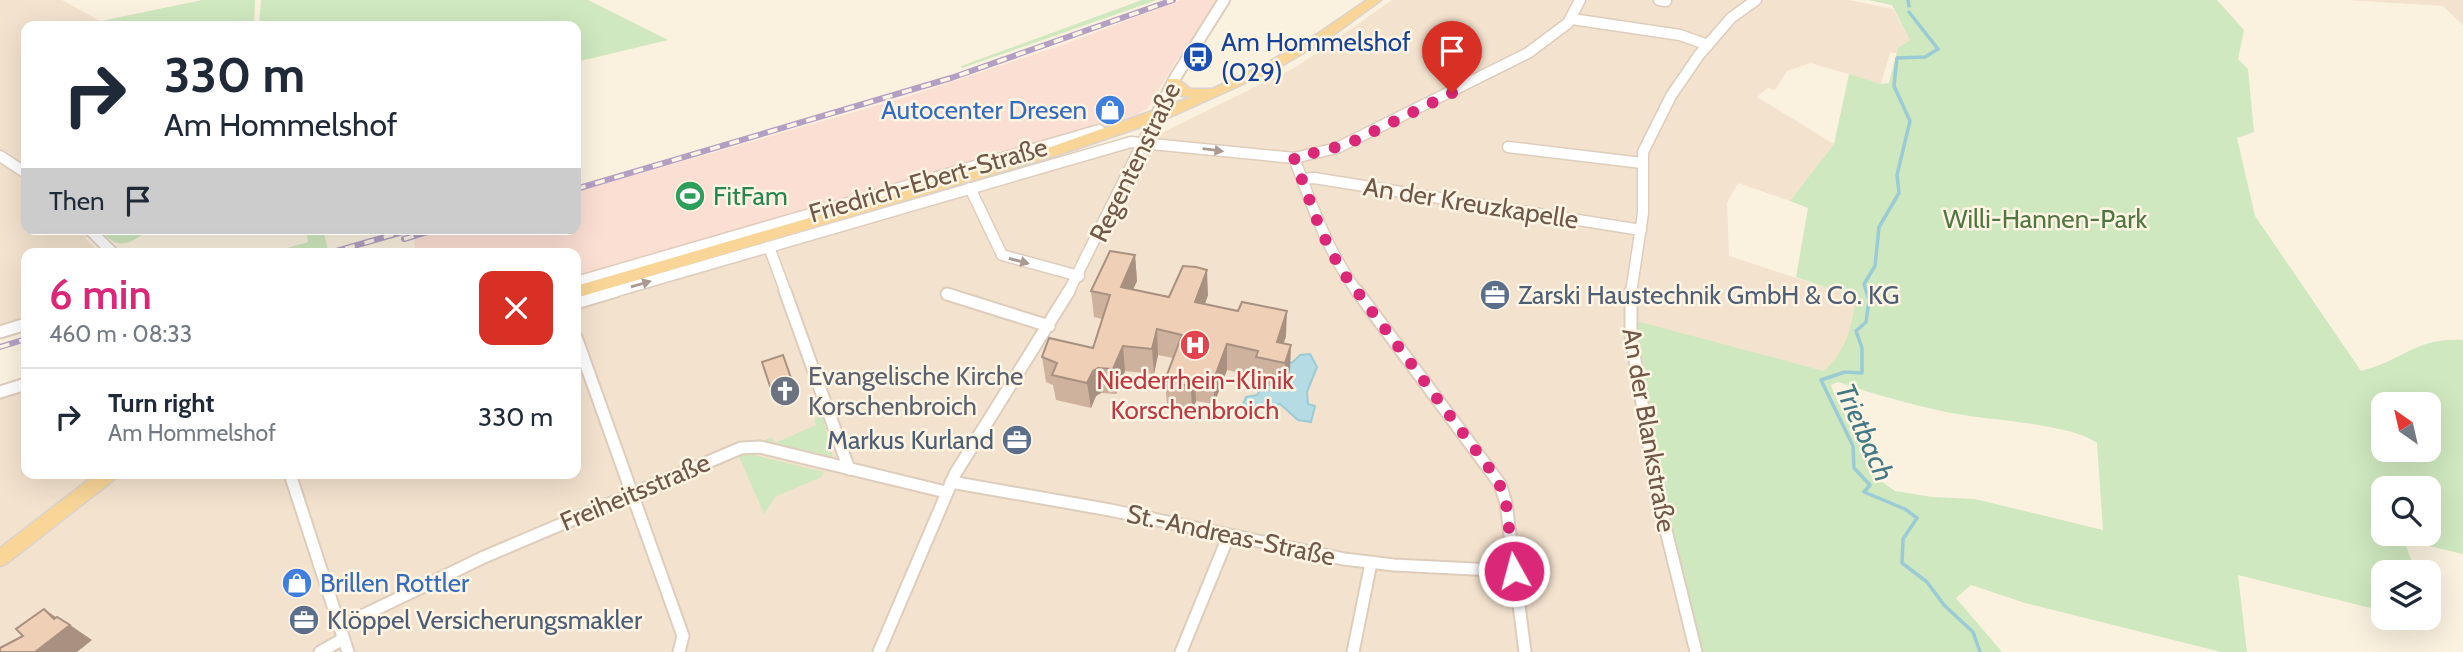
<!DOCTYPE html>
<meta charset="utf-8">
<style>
:root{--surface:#fff;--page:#f2f2f3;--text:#1f2937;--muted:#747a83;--line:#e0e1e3;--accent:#db2777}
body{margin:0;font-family:Cabin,sans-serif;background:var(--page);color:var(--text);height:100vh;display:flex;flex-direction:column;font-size:26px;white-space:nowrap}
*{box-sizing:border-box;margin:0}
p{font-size:23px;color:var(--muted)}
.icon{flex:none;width:38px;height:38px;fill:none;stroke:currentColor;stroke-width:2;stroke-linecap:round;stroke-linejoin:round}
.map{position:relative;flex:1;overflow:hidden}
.side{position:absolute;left:21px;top:248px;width:560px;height:231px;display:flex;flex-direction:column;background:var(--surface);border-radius:14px;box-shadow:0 7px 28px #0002}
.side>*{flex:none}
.hud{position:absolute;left:21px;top:21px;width:560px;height:214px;border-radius:14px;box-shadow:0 7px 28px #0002;background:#fff;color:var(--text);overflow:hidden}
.needle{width:46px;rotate:326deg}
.buttons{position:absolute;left:2371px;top:392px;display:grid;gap:14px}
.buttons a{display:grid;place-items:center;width:70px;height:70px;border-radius:14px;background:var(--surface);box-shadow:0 7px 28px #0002;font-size:35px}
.pin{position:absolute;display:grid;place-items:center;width:60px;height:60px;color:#fff;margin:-72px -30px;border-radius:50% 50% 50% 0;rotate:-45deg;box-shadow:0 0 7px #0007}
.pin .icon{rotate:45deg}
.me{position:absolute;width:77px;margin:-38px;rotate:353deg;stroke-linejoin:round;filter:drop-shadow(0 0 5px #0008)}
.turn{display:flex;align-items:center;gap:24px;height:147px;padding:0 28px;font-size:32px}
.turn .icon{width:91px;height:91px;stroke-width:2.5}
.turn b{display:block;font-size:49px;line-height:60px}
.then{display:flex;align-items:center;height:66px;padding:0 28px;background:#0003;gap:14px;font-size:26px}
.round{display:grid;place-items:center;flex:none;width:74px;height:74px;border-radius:14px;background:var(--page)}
.headline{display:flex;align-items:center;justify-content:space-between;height:119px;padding:0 28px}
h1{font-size:42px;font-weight:600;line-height:52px;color:var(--accent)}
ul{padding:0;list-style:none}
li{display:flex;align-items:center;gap:21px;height:98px;padding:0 28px;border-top:2px solid var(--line)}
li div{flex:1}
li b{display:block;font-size:26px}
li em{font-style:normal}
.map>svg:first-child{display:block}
.residential{fill:#f3e2ce}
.commercial{fill:#fcdfd3}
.green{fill:#cfe8bf;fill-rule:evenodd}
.water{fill:#b5dce4;stroke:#9bcbd5;stroke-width:2}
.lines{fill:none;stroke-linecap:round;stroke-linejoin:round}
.stream{stroke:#9bcbd5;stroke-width:3.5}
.minor-far1-casing{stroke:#dfcdbc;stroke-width:13}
.minor-casing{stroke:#dfcdbc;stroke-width:15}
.tertiary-casing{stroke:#dfcdbc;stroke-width:14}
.primary-casing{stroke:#dad3cf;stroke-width:3}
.minor-far1{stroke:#fff;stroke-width:10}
.minor{stroke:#fff;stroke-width:11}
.tertiary{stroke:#fff;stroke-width:10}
.primary{fill:#f9d698;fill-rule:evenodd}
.rail-casing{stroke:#b39fc3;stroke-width:6}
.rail{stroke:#fff5e5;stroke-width:3.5;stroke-dasharray:10;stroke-linecap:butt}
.wall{fill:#ceb29d}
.shaded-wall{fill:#a89180}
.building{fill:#f0cfb7;stroke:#a89180;stroke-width:2}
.oneway{fill:#aa9a91}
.route{stroke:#db2777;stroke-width:12;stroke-dasharray:0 21.6}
.labels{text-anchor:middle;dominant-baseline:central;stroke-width:5;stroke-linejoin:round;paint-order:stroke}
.transit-label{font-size:26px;fill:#164399;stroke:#fff5e5;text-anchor:start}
.shop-label{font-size:26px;fill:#366cbe;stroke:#fff5e5;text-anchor:end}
.street-label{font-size:26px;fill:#715748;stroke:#fff5e5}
.leisure-label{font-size:26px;fill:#27864d;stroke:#fff5e5;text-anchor:start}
.park-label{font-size:26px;fill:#507741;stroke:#fff5e5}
.service-label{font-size:26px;fill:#4e5e75;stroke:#fff5e5;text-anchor:start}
.worship-label{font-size:26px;fill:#5b616d;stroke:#fff5e5;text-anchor:start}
.health-label{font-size:26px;fill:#be3a42;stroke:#fff5e5}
.water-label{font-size:28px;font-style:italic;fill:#427984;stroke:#fff5e5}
</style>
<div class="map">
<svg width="2463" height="652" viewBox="0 0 2463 652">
<rect width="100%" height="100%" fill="#fbf1df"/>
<g class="residential">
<path d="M0,0H62L109,26H26V229H103L85,238L100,254H26V319L0,326Z"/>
<path d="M1392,0H1849L1893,9L1910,40L1898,48L1897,53H1890L1881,84L1811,63L1787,71L1775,90L1768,88L1757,97L1834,144L1790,201L1738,183L1727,203L1729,256L1857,298L1850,337L1839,357L1824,371L1624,320L1650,498L1688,652H0V395L26,388V474H576V304L1143,142L1298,66Z"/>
<path d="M2347,0H2463V25L2443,6Z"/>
</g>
<path class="commercial" d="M1180,0H1219L1175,63L1147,109L1131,118L576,281V254H416L414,240L450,229H576V192L903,98L1065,44Z"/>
<g class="green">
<path d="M202,0H255L254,23L249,26H109L101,21Z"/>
<path d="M261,0H588L668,40L576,62V26H259Z"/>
<path d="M1142,0H1157L962,68L961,66Z"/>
<path d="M1868,0H2217L2244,30L2238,59L2248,69L2254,132L2237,138L2255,216L2361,371C2402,361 2416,337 2463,340V554L2404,540L2415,572H2384L2383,611L2238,575L2247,652H2221L2025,603L1971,585L1956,598L2002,652H1703L1663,494L1636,321L1824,371C1847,349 1851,329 1856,298L1796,277L1808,208L1790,201L1834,144L1849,74L1881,84L1889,83L1898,48L1910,40L1892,5ZM1838,382C1873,394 1909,404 1946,412C1982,420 2071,423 2097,443L2103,530L1975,499L1932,497L1895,491L1878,479L1835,396L1831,385ZM2384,404H2429V450H2384ZM2384,488H2429V534H2384Z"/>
<path d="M113,229L147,232C129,243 121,250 105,235Z"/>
<path d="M307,229H323L328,250L316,254H267L308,242Z"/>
<path d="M822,415L833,457L767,444L765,440L772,437L775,443L816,425L814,419Z"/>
<path d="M750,454L824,472L821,477L775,497L764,514L739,456Z"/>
</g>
<path class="water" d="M1310,354L1317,367L1307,392L1308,404L1315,406L1311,422L1298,420L1280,404L1252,410L1243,404L1246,397L1257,395L1265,384L1284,388L1278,360L1292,363L1300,355Z"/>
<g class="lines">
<g class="stream">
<path d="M1908,0L1909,6"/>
<path d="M1909,12L1938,49L1925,57L1897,58L1894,86L1910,121L1897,175L1899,193L1879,227L1875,266L1864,284L1869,300L1866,322L1856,331L1862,348V373L1845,372L1821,380L1853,446L1854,468L1870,485L1864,492L1905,509L1917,518L1903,539L1902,563L1927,582L1944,605L1973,632L1980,652"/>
</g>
<g class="minor-far1-casing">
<g id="minor-far1">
<path d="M1659,0L1666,1"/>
<path d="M1572,19L1680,35L1708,45"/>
<path d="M1508,147L1642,163"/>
<path d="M0,156L26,173"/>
<path d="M1294,158C1312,206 1328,252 1358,293"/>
<path d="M1302,179L1314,178L1641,230"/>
<path d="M970,188L1002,255L1079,276"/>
<path d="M89,229L114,254"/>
<path d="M769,247L786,293"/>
<path d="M576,282L1099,130"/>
<path d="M610,293L1131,142L1294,158L1337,148L1528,53L1568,23L1580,0"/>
<path d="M1068,293L1154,120"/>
<path d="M1631,293L1643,213V152L1671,96L1699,55L1731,18L1756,0"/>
</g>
</g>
<g class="minor-casing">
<g id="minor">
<path d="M785,291L849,469"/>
<path d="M1357,291L1500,484L1506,503L1525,652"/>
<path d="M1631,291V336L1657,494L1696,652"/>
<path d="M947,294L1049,326"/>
<path d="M576,303L616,291"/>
<path d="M0,332L26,324"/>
<path d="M576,337L683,636L679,652"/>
<path d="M0,392L26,384"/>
<path d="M290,474L348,652"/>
<path d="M951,482L1110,510L1344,559L1394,565L1514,571"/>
<path d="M339,627L484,557L741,448L760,447L946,492"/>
<path d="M320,652L343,639"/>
<path d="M879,652L955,474L1069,291"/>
<path d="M1181,652L1228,537"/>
<path d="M1353,652L1371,563"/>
</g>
</g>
<g class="tertiary-casing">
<path id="tertiary" d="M1154,120L1175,78L1224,0"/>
</g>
<g class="primary-casing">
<g id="primary">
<path d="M1367,0H1381L1329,38L1276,69L1168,118L1055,156L576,298V286L1045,149L1192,97L1182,96L1168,85V79H1178L1190,89H1212L1267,63L1319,33Z"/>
<path d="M96,474H117L115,479L6,564L0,566V548Z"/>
</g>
</g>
<use href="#minor-far1" class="minor-far1"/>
<use href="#minor" class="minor"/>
<use href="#tertiary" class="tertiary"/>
<use href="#primary" class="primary"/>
<g class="rail-casing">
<g id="rail">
<path d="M576,189L951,78L1173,0"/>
<path d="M404,239L438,229"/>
<path d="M326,254L413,229"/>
<path d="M0,347L26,339"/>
</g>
</g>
<use href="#rail" class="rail"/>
</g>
<path class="wall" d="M1135,255L1137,281L1133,289L1169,297L1208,295L1205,304L1286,336L1283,344L1290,371L1284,388L1255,382V376L1227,370L1214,404L1196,401L1192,412L1167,405L1165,380L1173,358L1158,355L1154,374L1125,371L1116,394L1101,393L1096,396L1091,408L1056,400L1053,385L1046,382L1042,357L1093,348L1102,319L1094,317L1091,291Z"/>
<g class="shaded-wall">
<path d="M1135,255L1137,281L1123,312L1121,287Z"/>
<path d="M1207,270L1208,295L1196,328L1195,302Z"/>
<path d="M1287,311L1286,336L1278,362L1277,342Z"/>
<path d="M1157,329L1158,355L1154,374L1152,349Z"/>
<path d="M1227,344V370L1214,404V379Z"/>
<path d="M1291,345L1290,371L1284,388L1285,363Z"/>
<path d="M1123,346L1125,371L1116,394L1113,369Z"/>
<path d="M783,355L798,396L794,397L796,402L782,407L780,402L777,403L770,386L787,379Z"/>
<path d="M1098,368L1101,393L1096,396L1091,408L1087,383L1093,371Z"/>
<path d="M1195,375L1196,401L1192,412L1191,387Z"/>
<path d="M44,609L66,624L70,625L92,640L77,652H35Z"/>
</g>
<g class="building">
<path d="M1110,251L1135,255L1121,287L1169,297L1183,266L1196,267L1207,270L1195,302L1238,311L1242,302L1287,311L1277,342L1291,345L1285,363L1256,357L1258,351L1227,344L1214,379L1195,375L1191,387L1165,380L1182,335L1157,329L1152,349L1123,346L1113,369L1098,368L1093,371L1087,383L1052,375L1057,363L1042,357L1049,338L1093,348L1110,295L1091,291Z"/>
<path d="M24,337H26V352L22,353Z"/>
<path d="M783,355L791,378L787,379L789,385L775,389L773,384L770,386L762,362Z"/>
<path d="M44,609L54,619L57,617L70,625L35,652H0V648L23,636L16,629Z"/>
</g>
<defs><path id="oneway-solid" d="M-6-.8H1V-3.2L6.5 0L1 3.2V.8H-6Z" transform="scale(1.75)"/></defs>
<g class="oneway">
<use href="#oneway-solid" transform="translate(1213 150) rotate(7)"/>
<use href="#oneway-solid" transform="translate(1019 261) rotate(15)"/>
<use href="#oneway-solid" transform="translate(641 284) rotate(-16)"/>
</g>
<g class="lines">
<path class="route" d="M1452,93L1348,144L1294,158L1321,231L1341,270L1498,480L1506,503L1514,571"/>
</g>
<defs>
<g id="bus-disc" transform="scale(1.575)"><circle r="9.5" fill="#1a4fb4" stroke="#fff5e5"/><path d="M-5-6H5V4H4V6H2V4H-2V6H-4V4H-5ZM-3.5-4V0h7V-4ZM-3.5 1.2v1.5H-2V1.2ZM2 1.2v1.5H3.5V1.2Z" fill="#fff"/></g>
<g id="shop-disc" transform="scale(1.575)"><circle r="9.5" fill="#3f7fe0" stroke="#fff5e5"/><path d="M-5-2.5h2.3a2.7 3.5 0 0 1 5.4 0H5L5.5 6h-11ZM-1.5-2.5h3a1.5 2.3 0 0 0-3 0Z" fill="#fff"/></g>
<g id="stadium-disc" transform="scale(1.575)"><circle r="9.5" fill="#2e9e5b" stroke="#fff5e5"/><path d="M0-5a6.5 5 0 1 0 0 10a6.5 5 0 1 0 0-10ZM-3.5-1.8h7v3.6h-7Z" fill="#fff"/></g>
<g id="office-disc" transform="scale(1.575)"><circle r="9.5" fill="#5c6f8a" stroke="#fff5e5"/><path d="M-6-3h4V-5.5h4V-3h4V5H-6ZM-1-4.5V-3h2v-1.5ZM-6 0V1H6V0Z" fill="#fff"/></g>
<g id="hospital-disc" transform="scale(1.575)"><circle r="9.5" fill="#e0444e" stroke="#fff5e5"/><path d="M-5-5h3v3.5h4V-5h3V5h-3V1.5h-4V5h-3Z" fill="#fff"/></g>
<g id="church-disc" transform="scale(1.575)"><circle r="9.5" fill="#6b7280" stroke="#fff5e5"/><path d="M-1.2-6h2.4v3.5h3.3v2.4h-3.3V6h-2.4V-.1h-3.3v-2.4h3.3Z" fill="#fff"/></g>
</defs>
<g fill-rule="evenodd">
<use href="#bus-disc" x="1198" y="57"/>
<use href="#shop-disc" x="1110" y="110"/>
<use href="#stadium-disc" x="690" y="196"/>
<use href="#office-disc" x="1495" y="295"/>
<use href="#hospital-disc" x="1195" y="345"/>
<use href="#church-disc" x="785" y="391"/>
<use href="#office-disc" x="1017" y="440"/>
<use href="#shop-disc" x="297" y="583"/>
<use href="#office-disc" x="304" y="620"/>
</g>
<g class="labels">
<g class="transit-label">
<text x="1221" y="42">Am Hommelshof<tspan x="1221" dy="30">(029)</tspan></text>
</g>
<g class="shop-label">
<text x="1087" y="110">Autocenter Dresen</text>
<text x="320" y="583" text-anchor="start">Brillen Rottler</text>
</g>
<g class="street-label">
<text transform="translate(1135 162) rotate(-64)">Regentenstraße</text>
<text transform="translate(928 180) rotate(-16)">Friedrich-Ebert-Straße</text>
<text transform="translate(1471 203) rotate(9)">An der Kreuzkapelle</text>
<text transform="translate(1649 430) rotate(80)">An der Blankstraße</text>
<text transform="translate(635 492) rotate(-23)">Freiheitsstraße</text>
<text transform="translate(1231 535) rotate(12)">St.-Andreas-Straße</text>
</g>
<g class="leisure-label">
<text x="713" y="196">FitFam</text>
</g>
<g class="park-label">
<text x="2045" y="219">Willi-Hannen-Park</text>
</g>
<g class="service-label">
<text x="1518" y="295">Zarski Haustechnik GmbH &amp; Co. KG</text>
<text x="994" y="440" text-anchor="end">Markus Kurland</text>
<text x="327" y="620">Klöppel Versicherungsmakler</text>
</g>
<g class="worship-label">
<text x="808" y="376">Evangelische Kirche<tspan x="808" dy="30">Korschenbroich</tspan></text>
</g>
<g class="health-label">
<text x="1195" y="380">Niederrhein-Klinik<tspan x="1195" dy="30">Korschenbroich</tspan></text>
</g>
<g class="water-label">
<text transform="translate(1865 432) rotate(66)">Trietbach</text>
</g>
</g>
</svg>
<div class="buttons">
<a><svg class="needle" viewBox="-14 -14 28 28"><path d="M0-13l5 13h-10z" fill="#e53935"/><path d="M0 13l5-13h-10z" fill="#747a83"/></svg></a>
<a><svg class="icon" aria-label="search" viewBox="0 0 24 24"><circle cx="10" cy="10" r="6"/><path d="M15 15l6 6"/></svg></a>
<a><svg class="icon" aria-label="layers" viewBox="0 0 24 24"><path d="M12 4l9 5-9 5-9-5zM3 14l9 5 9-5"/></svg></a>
</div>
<div class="pin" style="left:1452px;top:93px;background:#d93025"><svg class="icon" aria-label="arrive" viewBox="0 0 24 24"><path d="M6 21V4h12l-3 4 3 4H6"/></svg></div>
<svg class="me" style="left:1514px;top:571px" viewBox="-20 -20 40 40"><circle r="17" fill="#db2777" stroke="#fff" stroke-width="3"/><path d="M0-11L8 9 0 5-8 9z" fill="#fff"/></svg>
<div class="hud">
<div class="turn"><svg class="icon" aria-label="right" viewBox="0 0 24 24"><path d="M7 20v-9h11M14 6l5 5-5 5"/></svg><div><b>330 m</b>Am Hommelshof</div></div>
<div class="then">Then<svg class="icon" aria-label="arrive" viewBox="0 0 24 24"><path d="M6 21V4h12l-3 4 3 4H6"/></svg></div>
</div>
<section class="side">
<div class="headline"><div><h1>6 min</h1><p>460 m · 08:33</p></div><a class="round" style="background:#d93025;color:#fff"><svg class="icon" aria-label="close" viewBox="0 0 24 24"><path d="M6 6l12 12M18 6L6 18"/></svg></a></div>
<ul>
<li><svg class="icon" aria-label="right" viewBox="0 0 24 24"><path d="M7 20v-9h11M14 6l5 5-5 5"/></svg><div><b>Turn right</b><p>Am Hommelshof</p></div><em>330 m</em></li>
</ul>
</section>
</div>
